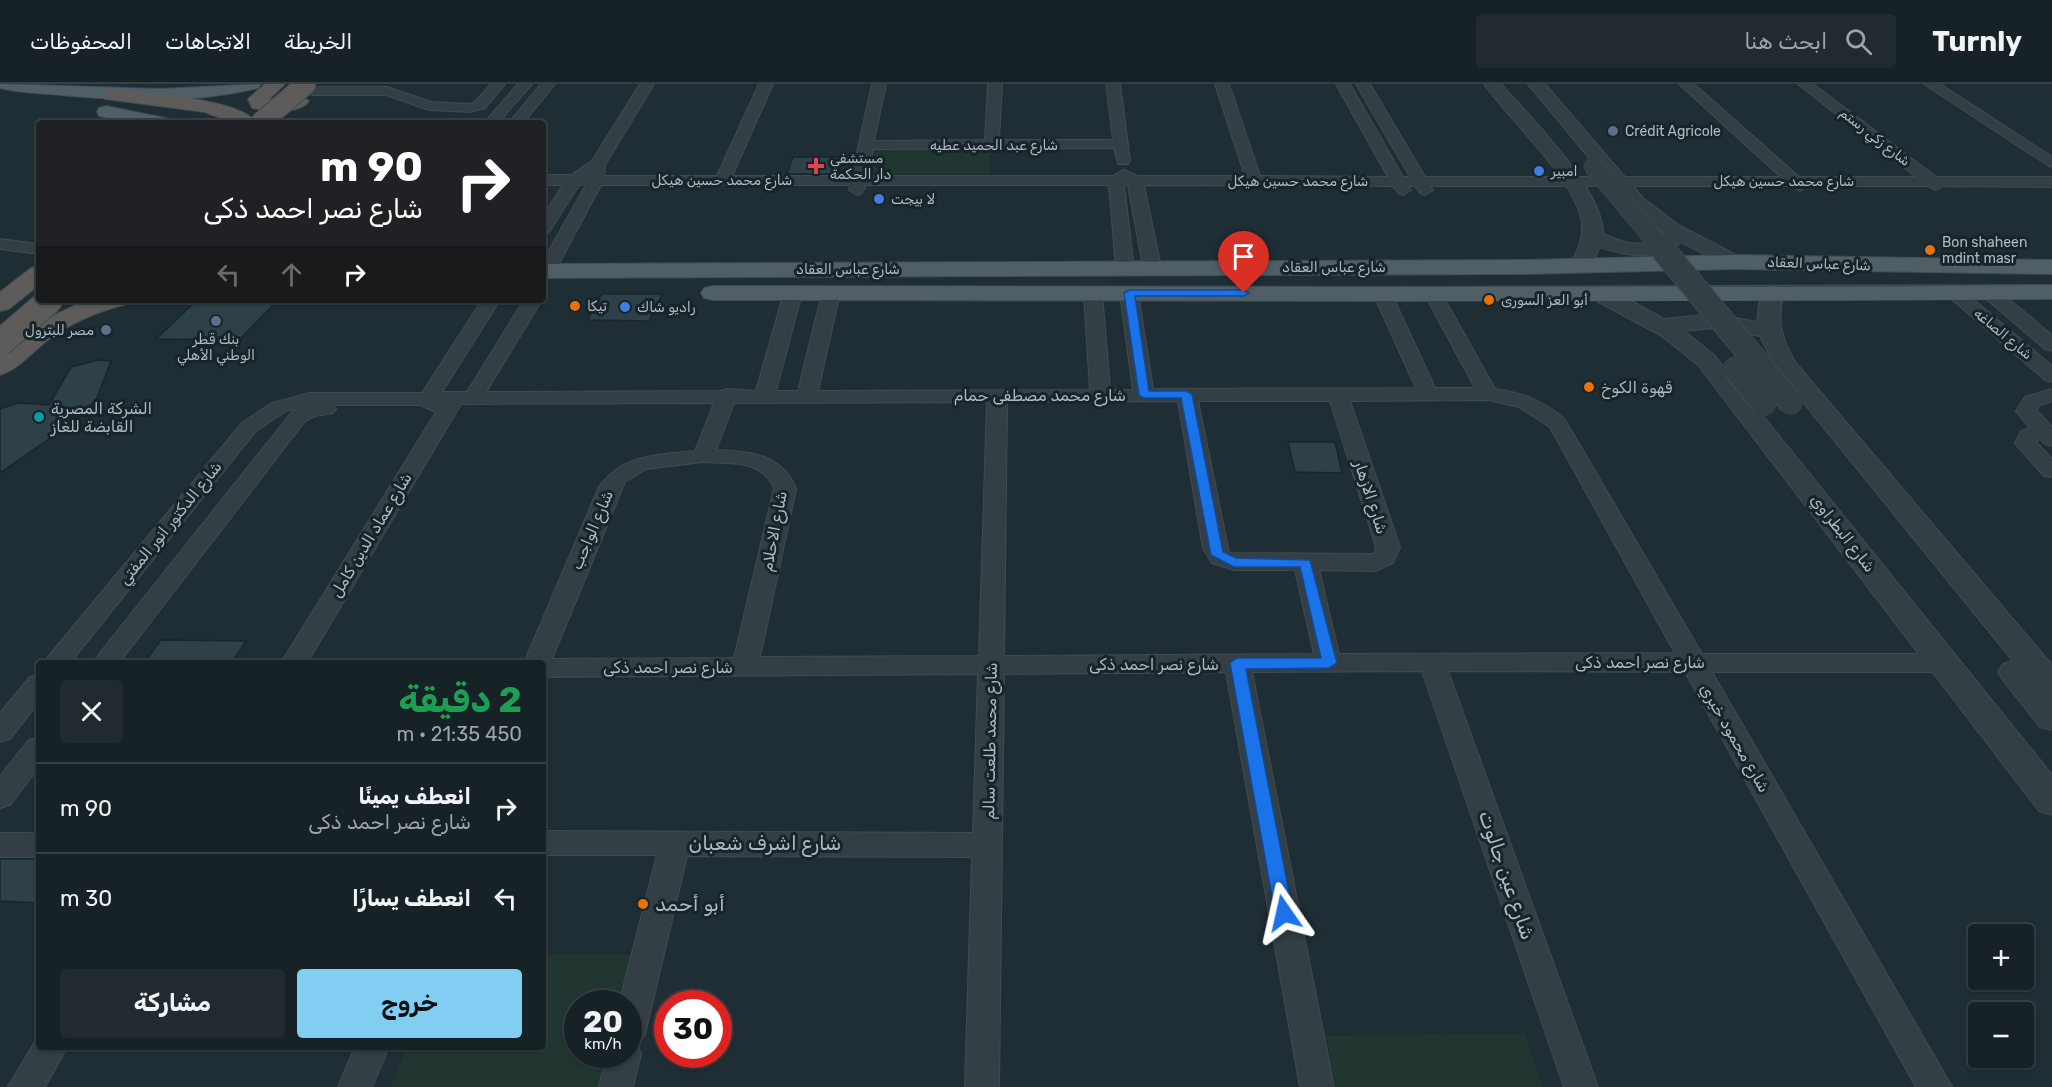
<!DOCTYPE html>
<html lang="ar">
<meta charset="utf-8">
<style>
:root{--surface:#172227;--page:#202a2f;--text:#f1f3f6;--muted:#9ea4a7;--line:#363f44;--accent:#81cef2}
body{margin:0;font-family:Rubik,"Noto Sans Arabic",sans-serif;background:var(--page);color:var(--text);direction:rtl;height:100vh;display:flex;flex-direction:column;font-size:22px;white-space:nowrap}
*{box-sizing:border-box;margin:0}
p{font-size:20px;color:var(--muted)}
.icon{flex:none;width:33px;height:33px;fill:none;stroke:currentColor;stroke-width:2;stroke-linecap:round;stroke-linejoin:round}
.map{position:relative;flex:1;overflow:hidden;direction:ltr}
.side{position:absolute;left:36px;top:576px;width:510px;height:390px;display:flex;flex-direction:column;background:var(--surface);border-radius:6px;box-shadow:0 2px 4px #0004,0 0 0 2px var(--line);direction:rtl}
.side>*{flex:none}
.guide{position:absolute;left:36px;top:36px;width:510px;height:183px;border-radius:6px;box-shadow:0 2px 4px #0004,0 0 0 2px var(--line);direction:rtl;background:#202124;color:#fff;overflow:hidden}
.buttons{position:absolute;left:1968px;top:840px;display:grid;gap:12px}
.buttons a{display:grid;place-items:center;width:66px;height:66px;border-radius:6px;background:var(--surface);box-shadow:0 2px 4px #0004,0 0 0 2px var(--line);font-size:30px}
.speed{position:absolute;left:564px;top:906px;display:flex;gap:12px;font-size:30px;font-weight:700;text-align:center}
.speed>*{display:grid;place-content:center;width:78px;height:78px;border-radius:50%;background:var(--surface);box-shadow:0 2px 4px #0004,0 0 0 2px var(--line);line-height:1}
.speed small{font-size:15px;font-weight:400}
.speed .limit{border:9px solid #d22;background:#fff;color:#111}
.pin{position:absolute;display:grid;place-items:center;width:51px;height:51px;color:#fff;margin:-62px -26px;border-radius:50% 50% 50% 0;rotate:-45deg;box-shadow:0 0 6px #0007}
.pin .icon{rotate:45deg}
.me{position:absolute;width:66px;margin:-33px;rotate:349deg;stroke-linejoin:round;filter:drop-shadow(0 0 4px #0008)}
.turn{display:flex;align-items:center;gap:21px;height:126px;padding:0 24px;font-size:27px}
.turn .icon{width:78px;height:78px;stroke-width:2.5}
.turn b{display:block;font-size:42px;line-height:51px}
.lanes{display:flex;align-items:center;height:57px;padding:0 24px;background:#0003;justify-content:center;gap:30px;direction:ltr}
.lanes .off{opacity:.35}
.round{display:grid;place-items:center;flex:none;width:63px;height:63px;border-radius:6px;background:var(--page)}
.overview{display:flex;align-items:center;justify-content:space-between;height:102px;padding:0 24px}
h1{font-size:36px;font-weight:700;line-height:45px;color:#1e9e55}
.button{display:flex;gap:12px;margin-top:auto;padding:12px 24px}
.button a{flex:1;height:69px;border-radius:6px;background:var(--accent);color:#111;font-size:24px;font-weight:700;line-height:69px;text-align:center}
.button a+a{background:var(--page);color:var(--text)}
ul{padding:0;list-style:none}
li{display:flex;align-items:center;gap:18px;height:90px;padding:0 24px;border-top:2px solid var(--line)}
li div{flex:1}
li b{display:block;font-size:22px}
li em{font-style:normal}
header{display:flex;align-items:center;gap:36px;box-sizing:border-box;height:84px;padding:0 30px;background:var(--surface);border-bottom:2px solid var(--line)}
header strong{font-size:28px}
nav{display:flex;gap:33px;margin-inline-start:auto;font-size:21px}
.search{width:420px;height:54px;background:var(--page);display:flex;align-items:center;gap:15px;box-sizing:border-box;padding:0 21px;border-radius:6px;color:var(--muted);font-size:22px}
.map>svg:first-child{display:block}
.green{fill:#213531}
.building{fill:#2e4148;stroke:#1a262b;stroke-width:1.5}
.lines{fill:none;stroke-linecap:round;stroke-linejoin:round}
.minor-casing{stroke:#3f4b51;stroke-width:2}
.tertiary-casing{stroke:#3f4b51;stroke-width:2}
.primary-casing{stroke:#3f4b51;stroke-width:2}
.trunk-casing{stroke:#3d4a4f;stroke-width:2}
.minor{fill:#333f45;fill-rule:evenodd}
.tertiary{fill:#333f45;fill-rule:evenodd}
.primary{fill:#505f65;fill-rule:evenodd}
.trunk{fill:#5d5c5a;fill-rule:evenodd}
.tertiary-bridge-far1-casing{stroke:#3f4b51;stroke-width:20;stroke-linecap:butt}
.tertiary-bridge-casing{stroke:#3f4b51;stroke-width:26;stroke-linecap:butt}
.trunk-bridge-far1-casing{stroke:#3d4a4f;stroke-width:22;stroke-linecap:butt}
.trunk-bridge-casing{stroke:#3d4a4f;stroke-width:28;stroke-linecap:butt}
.tertiary-bridge-far1{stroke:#333f45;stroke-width:19}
.tertiary-bridge{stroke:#333f45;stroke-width:24}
.trunk-bridge-far1{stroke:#5d5c5a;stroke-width:20}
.trunk-bridge{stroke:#5d5c5a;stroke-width:26}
.route{fill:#1a73e8;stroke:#114b97;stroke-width:1.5}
.service-dot{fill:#5c6f8a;stroke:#182429;stroke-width:2}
.health-dot{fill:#e0444e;stroke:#182429;stroke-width:2}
.shop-dot{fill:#3f7fe0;stroke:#182429;stroke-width:2}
.food-dot{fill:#e8710a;stroke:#182429;stroke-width:2}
.culture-dot{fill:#0f9aa8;stroke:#182429;stroke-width:2}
.labels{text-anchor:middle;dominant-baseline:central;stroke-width:6;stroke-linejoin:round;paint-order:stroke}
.far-poi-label{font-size:14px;fill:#acbbc2;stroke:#182429;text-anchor:start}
.far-street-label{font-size:14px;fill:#acbbc2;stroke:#182429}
.poi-label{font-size:16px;fill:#acbbc2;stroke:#182429;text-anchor:start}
.street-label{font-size:16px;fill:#acbbc2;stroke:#182429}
.near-street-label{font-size:20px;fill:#acbbc2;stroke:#182429}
.near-poi-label{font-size:20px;fill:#acbbc2;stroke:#182429;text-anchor:start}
</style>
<header>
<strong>Turnly</strong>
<div class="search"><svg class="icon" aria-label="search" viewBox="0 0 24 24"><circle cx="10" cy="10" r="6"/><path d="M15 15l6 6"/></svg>ابحث هنا</div>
<nav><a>الخريطة</a><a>الاتجاهات</a><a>المحفوظات</a></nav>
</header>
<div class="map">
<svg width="2052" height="1003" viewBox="0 0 2052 1003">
<rect width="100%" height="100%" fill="#1f2e34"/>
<g class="green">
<path d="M874,64H990L989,90H869Z"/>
<path d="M543,871H637L624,919L578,920V970L611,971L603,1003H391L407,963H543Z"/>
<path d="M1525,950L1543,1003H1336L1326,952Z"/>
</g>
<g class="building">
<path d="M793,73H845L839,90H787Z"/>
<path d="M602,210H662L649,237L588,236Z"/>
<path d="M195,218L274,220L239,256L156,255Z"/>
<path d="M98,276L111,277L96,316L69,341L0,389V325L18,319L49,321L71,283Z"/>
<path d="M1288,358H1335L1342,389L1295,388Z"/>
<path d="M161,556L246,557L231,579H144Z"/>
<path d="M0,775H39V819L0,817Z"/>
</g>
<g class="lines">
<g class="minor-casing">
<g id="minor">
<path d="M491,0H505L485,24L470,28L429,26L386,11H312L305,7L312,3H387L431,18L469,20L475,18Z"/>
<path d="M518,0H532L498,39H484Z"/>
<path d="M541,0H555L523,39H509Z"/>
<path d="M640,0H654L605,81L604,92H717L759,0H773L732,92H852L872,0H886L874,57L985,56L988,0H1002L999,56H1113L1106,0H1120L1130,77L1128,80H1118L1114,64L873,65L867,92H1113L1124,86L1138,92H1245L1215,0H1229L1260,92L1388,93L1336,0H1350L1403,93H1410L1356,0H1370L1425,93H1781L1679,0H1694L1799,93H1916L1798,0H1813L1936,93H2052V103L1943,102L1936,106L1928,102H1807L1800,107L1791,102H1430L1433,106L1425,111L1420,109L1415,102H1408L1411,106L1403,111L1398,109L1393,102L1144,101L1161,183L1152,188L1143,183L1128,101H1124L1134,184L1125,189L1116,184L1109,101H866L862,109L857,111L849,106L850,101H601L555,187L552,191H543V177L586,101H579L549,148L543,150V132L563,101H543V91H571L592,77Z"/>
<path d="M1924,0H1940L2052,73V84Z"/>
<path d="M0,155L39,160V170L0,165Z"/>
<path d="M1954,203L1960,204L2052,282V298L2045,296L1948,212L1945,208Z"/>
<path d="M1989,203L1995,204L2052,251V267L2045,265L1983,212L1980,208Z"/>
<path d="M793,204L802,209L776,307H798L822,209L831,204L840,209L818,307L1090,306L1084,210L1093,205L1102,210L1110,306H1133L1120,209L1129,204L1138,209L1153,305L1416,304L1373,209L1382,204L1391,209L1435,304H1475L1424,209L1433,204L1439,205L1495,305C1522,309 1545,317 1565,336L1702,570H1945L1954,573L1958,579L1954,585L1945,588H1712L1952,1003H1916L1685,588L1448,587L1598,1003H1564L1422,587L1252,588L1334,1003H1300L1226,588L1004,590L999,1003H965L972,773L687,772L645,950L638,962L641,970L633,1003H599L607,970H628V920H619L657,771H543V747L973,749L978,590L543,593V579H524L599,403C622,370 658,371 695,367L714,319L461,320L307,579H281L436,328L420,321H333L336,325L333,329L315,332L305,337L119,579H92L291,329L300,324L286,327L256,347L70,579H43L242,339L272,319L310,309H422L482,216H500L442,308H467L524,216H542L486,308L720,307L727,305L756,307L784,209ZM1488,316L1519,323L1550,343L1675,569L1339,570L1319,486L1375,487L1393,479L1400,463L1350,317ZM1178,317L1203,464L1212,479L1234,486H1295L1314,570L1004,572L1007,318ZM1198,317H1330L1376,463L1374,470L1229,469ZM987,318L979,572L760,573L796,405C783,370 749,367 716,366L734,319ZM703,378C729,380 764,375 774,405L734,574L552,575L625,398L646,385Z"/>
<path d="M2052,305V317L2040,321L2036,326L2052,343V362L2045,360L2040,355L2036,358L2052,375V393L2044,392L2015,359L2021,347L2030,344L2016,327L2025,313Z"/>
<path d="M39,591V618L10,655L0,658V629L30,593Z"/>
<path d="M39,653V683L10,721L0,724V692L29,656Z"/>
<rect x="0" y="749" width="39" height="24"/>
<path d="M39,951V963H67L45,1003H8Z"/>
<path d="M355,963H389L372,1003H338Z"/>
</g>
</g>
<g class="tertiary-casing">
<g id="tertiary">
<path d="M1484,0H1501C1530,33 1604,106 1603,150C1620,158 1647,166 1664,152L1663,148L1629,122L1528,0H1545L1643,114L1680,142L1742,174L1746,178L1742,182H1728L1681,158C1658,178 1626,172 1600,163L1589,186H1573L1570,181C1577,169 1583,156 1582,142C1580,99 1509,36 1484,0Z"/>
<path d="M1773,203L1781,205L1784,210C1776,235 1782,256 1795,278L2052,581V646L2040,643L2003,596L1998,588L2003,580L2013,577L1777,286L1760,252L1713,244L1684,247L1714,271L2052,691V731L2039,727L1698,281L1662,252L1597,217L1594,212L1597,207H1613L1664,235L1713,230L1757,238L1759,220L1765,205Z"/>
</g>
</g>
<g class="primary-casing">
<g id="primary">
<path d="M0,0L160,5L261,0L258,4C194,20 126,17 60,11C40,9 19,9 0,4Z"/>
<path d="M106,22L170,35L173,39H133L99,32L97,28L99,24Z"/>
<path d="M1735,171L2052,176V190L1735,185L1522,190L543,194V180L1522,176Z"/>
<path d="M2052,201V215C1606,219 1159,216 713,216L704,214L701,209L704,204L713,202C1159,202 1606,205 2052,201Z"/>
</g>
</g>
<g class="trunk-casing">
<g id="trunk">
<path d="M265,0H285L269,15H285L300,11L309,17C299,31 267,28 252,24L248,15Z"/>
<path d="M111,5C143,10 238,13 257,39H234L204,28L105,15L102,11L105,7Z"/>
<path d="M39,182V201L9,225L0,227V208L31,184Z"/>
<path d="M86,216H127L124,221C96,228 71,239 48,256C33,267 18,286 0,291V269L44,236Z"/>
</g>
</g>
<use href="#minor" class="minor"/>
<use href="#tertiary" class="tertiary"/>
<use href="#primary" class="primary"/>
<use href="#trunk" class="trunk"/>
<g class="tertiary-bridge-far1-casing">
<path id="tertiary-bridge-far1" d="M1593,82L1665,168"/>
</g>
<g class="tertiary-bridge-casing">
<g id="tertiary-bridge">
<path d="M1664,167L1791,319"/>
<path d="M1735,284L1764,320"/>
</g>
</g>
<g class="trunk-bridge-far1-casing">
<path id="trunk-bridge-far1" d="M260,39L306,0"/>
</g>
<g class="trunk-bridge-casing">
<path id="trunk-bridge" d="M0,259L50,216"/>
</g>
<use href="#tertiary-bridge-far1" class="tertiary-bridge-far1"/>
<use href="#tertiary-bridge" class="tertiary-bridge"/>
<use href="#trunk-bridge-far1" class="trunk-bridge-far1"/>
<use href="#trunk-bridge" class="trunk-bridge"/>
</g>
<path class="route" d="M1129,206H1244L1249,209L1244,212H1135L1149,307H1186L1192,310L1223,468L1236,474L1310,476L1337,579L1329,584L1246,585L1293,829L1291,835L1284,837L1278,835L1275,829L1230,579L1237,574H1321L1300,483H1234L1211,471L1181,314H1144L1139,311L1124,209Z"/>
<g class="service-dot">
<circle cx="1613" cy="47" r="6"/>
<circle cx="216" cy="237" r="6"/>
<circle cx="106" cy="246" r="6"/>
</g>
<path class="health-dot" d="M813 73h6v6h6v6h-6v6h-6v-6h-6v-6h6z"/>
<g class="shop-dot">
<circle cx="1539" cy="87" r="6"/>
<circle cx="879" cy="115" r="6"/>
<circle cx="625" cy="223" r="6"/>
</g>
<g class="food-dot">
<circle cx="1930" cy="166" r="6"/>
<circle cx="1489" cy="216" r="6"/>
<circle cx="575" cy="222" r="6"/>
<circle cx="1589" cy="303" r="6"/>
<circle cx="643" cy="820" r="6"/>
</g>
<circle class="culture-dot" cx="39" cy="333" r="6"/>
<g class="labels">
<g class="far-poi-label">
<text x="1625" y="47">Crédit Agricole</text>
<text x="830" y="74">مستشفي<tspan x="830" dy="16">دار الحكمة</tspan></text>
<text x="1551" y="87">امبير</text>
<text x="891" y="115">لا بيجت</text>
<text x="1942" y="158">Bon shaheen<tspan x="1942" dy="16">mdint masr</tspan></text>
<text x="1501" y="216">أبو العز السورى</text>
<text x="587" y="222">تيكا</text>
<text x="637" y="223">راديو شاك</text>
<text x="94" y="246" text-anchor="end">مصر للبترول</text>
<text x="216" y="255" text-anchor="middle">بنك قطر<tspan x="216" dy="16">الوطني الأهلي</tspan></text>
</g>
<g class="far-street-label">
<text transform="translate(1875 53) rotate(38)">شارع زكي رستم</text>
<text x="994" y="61">شارع عبد الحميد عطيه</text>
<text x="722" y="96">شارع محمد حسين هيكل</text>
<text x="1298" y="97">شارع محمد حسين هيكل</text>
<text x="1784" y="97">شارع محمد حسين هيكل</text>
<text transform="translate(1819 180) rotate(2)">شارع عباس العقاد</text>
<text x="1334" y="183">شارع عباس العقاد</text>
<text x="848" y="185">شارع عباس العقاد</text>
<text transform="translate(2003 250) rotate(40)">شارع الصاغه</text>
</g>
<g class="poi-label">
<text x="1601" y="303">قهوة الكوخ</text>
<text x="51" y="324">الشركة المصرية<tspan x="51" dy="18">القابضة للغاز</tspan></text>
</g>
<g class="street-label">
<text x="1040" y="311">شارع محمد مصطفى حمام</text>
<text transform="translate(1371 413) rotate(72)">شارع الازهار</text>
<text transform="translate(170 439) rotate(-51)">شارع الدكتور انور المفتي</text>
<text transform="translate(592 446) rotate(-67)">شارع الواجب</text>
<text transform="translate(774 447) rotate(-79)">شارع الاحلام</text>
<text transform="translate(1843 449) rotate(52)">شارع البطراوي</text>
<text transform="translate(371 451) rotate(-59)">شارع عماد الدين كامل</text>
<text x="1640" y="578">شارع نصر احمد ذكى</text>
<text x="1154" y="580">شارع نصر احمد ذكى</text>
<text x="668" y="583">شارع نصر احمد ذكى</text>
<text transform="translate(1735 654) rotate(60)">شارع محمود خيري</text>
<text transform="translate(990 657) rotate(-89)">شارع محمد طلعت سالم</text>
</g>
<g class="near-street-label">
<text x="765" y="759">شارع اشرف شعبان</text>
<text transform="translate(1507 791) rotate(71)">شارع عين جالوت</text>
</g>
<g class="near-poi-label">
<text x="655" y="820">أبو أحمد</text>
</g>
</g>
</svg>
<div class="buttons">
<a>+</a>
<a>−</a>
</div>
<div class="speed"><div>20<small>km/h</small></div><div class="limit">30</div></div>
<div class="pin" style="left:1244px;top:209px;background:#d93025"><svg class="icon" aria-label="arrive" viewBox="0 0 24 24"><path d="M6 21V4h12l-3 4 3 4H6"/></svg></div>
<svg class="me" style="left:1284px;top:829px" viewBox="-20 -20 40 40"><path d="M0-17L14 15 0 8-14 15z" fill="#1a73e8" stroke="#fff" stroke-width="4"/></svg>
<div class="guide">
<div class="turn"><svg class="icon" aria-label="right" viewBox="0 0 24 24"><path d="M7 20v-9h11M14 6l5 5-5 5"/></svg><div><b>90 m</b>شارع نصر احمد ذكى</div></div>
<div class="lanes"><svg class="icon off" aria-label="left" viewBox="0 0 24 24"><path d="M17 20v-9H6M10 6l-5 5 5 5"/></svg><svg class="icon off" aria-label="ahead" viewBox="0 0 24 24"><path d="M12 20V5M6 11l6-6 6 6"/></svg><svg class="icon" aria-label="right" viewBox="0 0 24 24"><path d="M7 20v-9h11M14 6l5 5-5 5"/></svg></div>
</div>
<section class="side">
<div class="overview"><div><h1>2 دقيقة</h1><p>450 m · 21:35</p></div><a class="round"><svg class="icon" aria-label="close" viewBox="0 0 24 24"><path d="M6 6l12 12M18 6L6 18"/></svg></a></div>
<ul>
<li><svg class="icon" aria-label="right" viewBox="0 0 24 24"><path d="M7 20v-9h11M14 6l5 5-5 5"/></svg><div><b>انعطف يمينًا</b><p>شارع نصر احمد ذكى</p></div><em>90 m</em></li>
<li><svg class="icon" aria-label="left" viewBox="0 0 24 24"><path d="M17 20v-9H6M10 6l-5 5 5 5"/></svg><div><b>انعطف يسارًا</b></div><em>30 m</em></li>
</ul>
<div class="button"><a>خروج</a><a>مشاركة</a></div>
</section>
</div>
